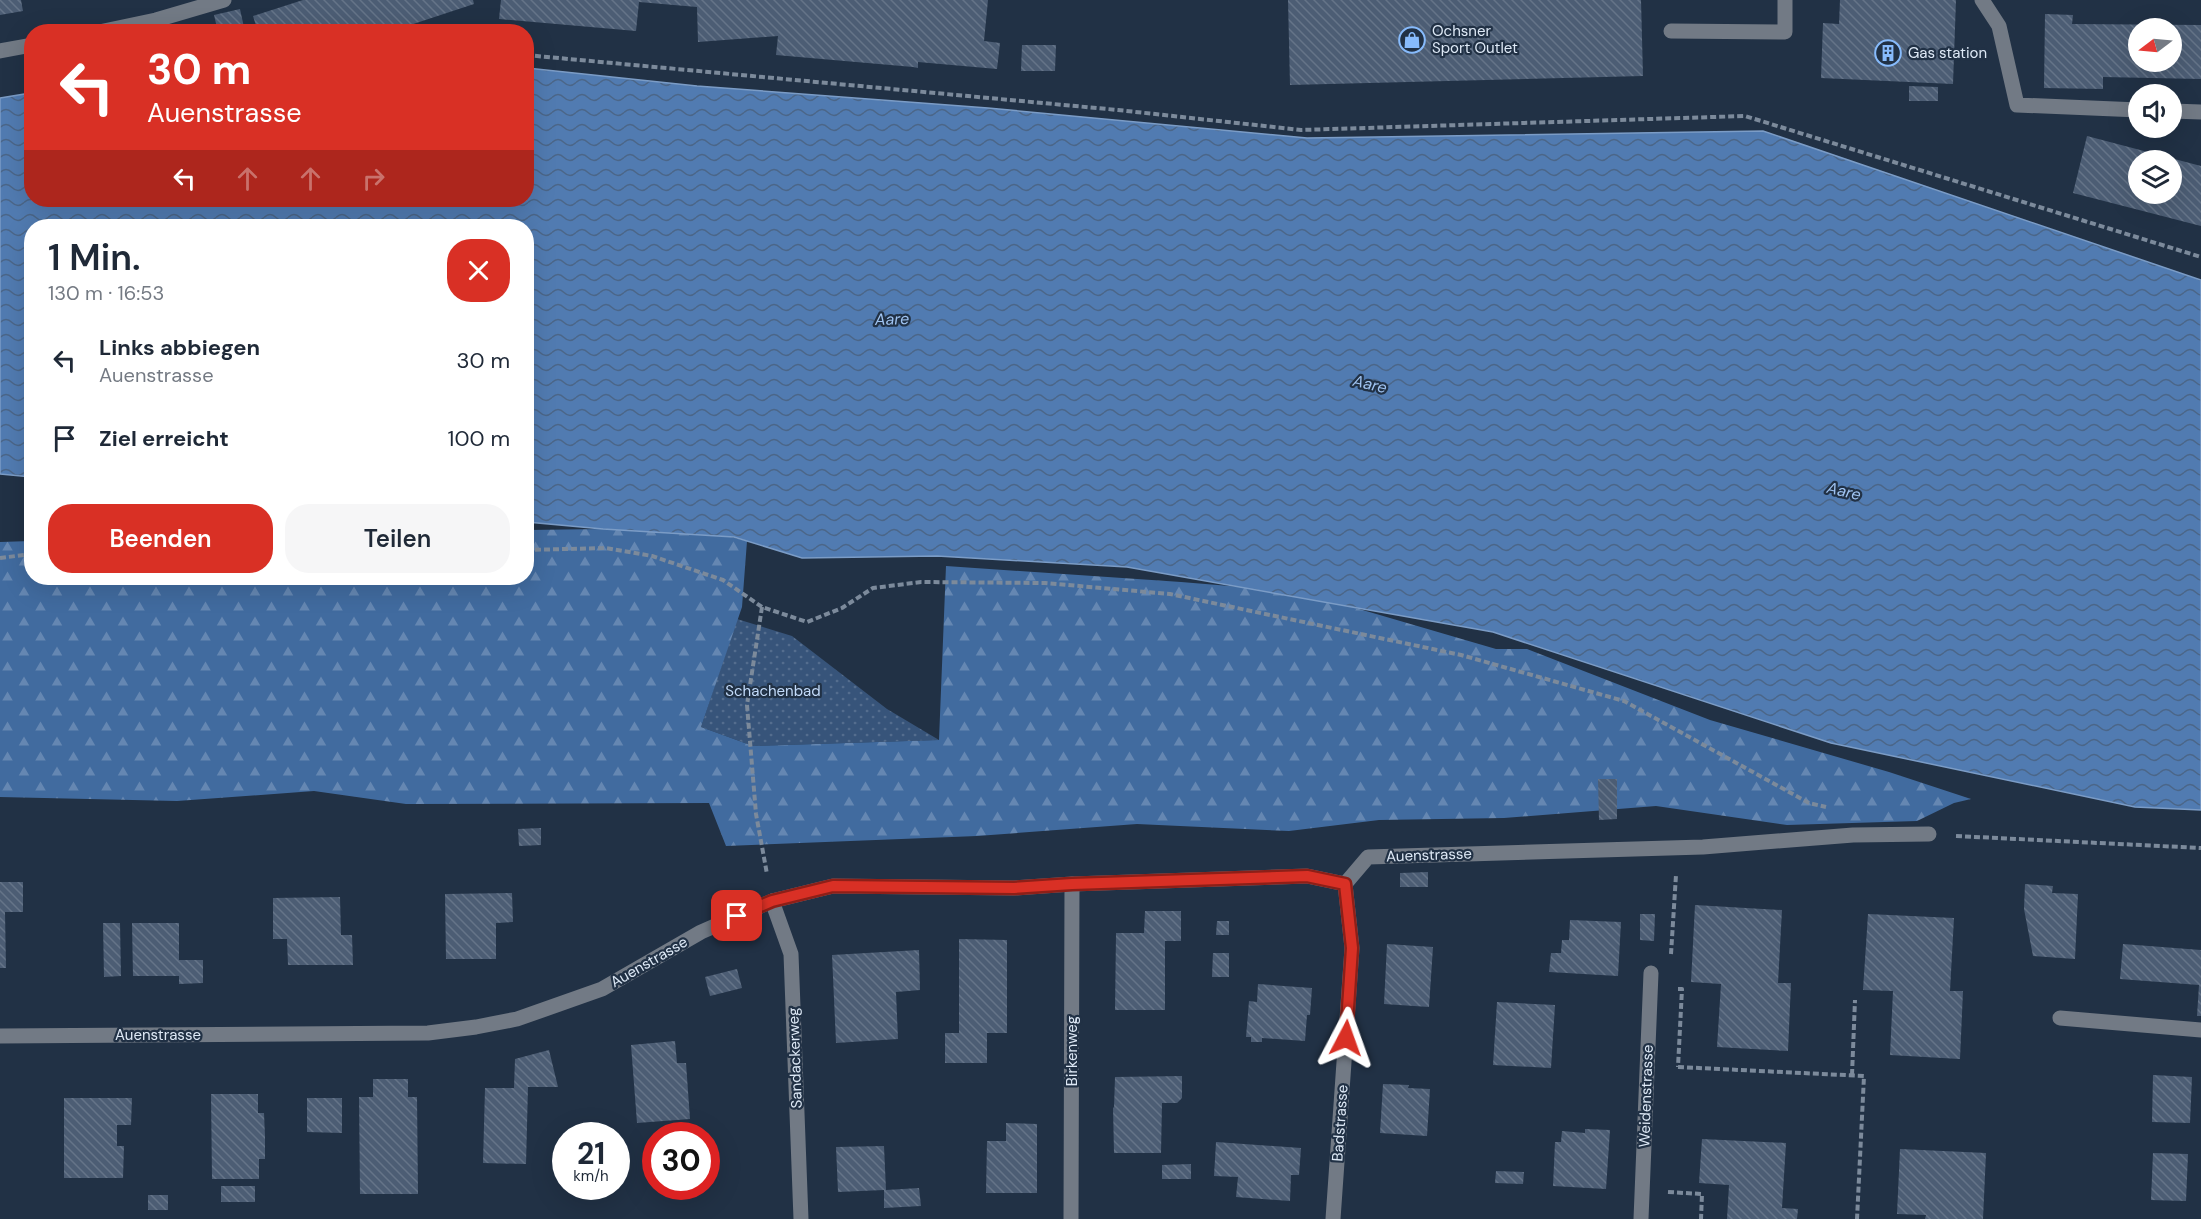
<!DOCTYPE html>
<html lang="de">
<meta charset="utf-8">
<style>
:root{--surface:#fff;--page:#f6f6f7;--text:#1f2937;--muted:#747a83;--accent:#d93025}
body{margin:0;font-family:"DM Sans",sans-serif;background:var(--page);color:var(--text);height:100vh;display:flex;flex-direction:column;font-size:22px;white-space:nowrap}
*{box-sizing:border-box;margin:0}
p{font-size:20px;color:var(--muted)}
.icon{flex:none;width:33px;height:33px;fill:none;stroke:currentColor;stroke-width:2;stroke-linecap:round;stroke-linejoin:round}
.map{position:relative;flex:1;overflow:hidden}
.drawer{position:absolute;left:24px;top:219px;width:510px;height:366px;display:flex;flex-direction:column;background:var(--surface);border-radius:24px;box-shadow:0 6px 24px #0002}
.drawer>*{flex:none}
.guide{position:absolute;left:24px;top:24px;width:510px;height:183px;border-radius:24px;box-shadow:0 6px 24px #0002;background:#d93025;color:#fff;overflow:hidden}
.needle{width:39px;rotate:254deg}
.controls{position:absolute;left:2128px;top:18px;display:grid;gap:12px}
.controls a{display:grid;place-items:center;width:54px;height:54px;border-radius:50%;background:var(--surface);box-shadow:0 6px 24px #0002;font-size:30px}
.speed{position:absolute;left:552px;top:1122px;display:flex;gap:12px;font-size:30px;font-weight:700;text-align:center}
.speed>*{display:grid;place-content:center;width:78px;height:78px;border-radius:50%;background:var(--surface);box-shadow:0 6px 24px #0002;line-height:1}
.speed small{font-size:15px;font-weight:400}
.speed .limit{border:9px solid #d22;background:#fff;color:#111}
.pin{position:absolute;display:grid;place-items:center;width:51px;height:51px;color:#fff;margin:-26px;border-radius:12px;box-shadow:0 3px 9px #0006}
.me{position:absolute;width:66px;margin:-33px;rotate:4deg;stroke-linejoin:round;filter:drop-shadow(0 0 4px #0008)}
.turn{display:flex;align-items:center;gap:21px;height:126px;padding:0 24px;font-size:27px}
.turn .icon{width:78px;height:78px;stroke-width:2.5}
.turn b{display:block;font-size:42px;line-height:51px}
.lanes{display:flex;align-items:center;height:57px;padding:0 24px;background:#0003;justify-content:center;gap:30px;direction:ltr}
.lanes .off{opacity:.35}
.round{display:grid;place-items:center;flex:none;width:63px;height:63px;border-radius:24px;background:var(--page)}
.overview{display:flex;align-items:center;justify-content:space-between;height:102px;padding:0 24px}
h1{font-size:36px;font-weight:600;line-height:45px}
.cta{display:flex;gap:12px;margin-top:auto;padding:12px 24px}
.cta a{flex:1;height:69px;border-radius:24px;background:var(--accent);color:#fff;font-size:24px;font-weight:600;line-height:69px;text-align:center}
.cta a+a{background:var(--page);color:var(--text)}
ul{padding:0;list-style:none}
li{display:flex;align-items:center;gap:18px;height:78px;padding:0 24px}
li div{flex:1}
li b{display:block;font-size:22px}
li em{font-style:normal}
.map>svg:first-child{display:block}
.grass{fill:url(#grass-dots)}
.forest{fill:url(#forest-firs)}
.water{fill:url(#water-waves);stroke:#7b9cc6;stroke-width:1.5}
.building{fill:url(#building-back-hatch);fill-rule:evenodd}
.lines{fill:none;stroke-linecap:round;stroke-linejoin:round}
.path{stroke:#7c8a9b;stroke-width:4;stroke-dasharray:6 3;stroke-linecap:butt}
.minor{stroke:#727a85;stroke-width:15}
.route-casing{stroke:#8d1f18;stroke-width:15}
.route{stroke:#d93025;stroke-width:10}
.labels{text-anchor:middle;dominant-baseline:central;stroke-width:4.5;stroke-linejoin:round;paint-order:stroke}
.poi-label{font-size:15px;fill:#dee9f6;stroke:#213145;text-anchor:start}
.park-label{font-size:15px;fill:#c3dbfa;stroke:#213145}
.street-label{font-size:15px;fill:#dee9f6;stroke:#213145}
.water-label{font-size:16px;font-style:italic;fill:#a0c4f2;stroke:#213145}
</style>
<div class="map">
<svg width="2201" height="1219" viewBox="0 0 2201 1219">
<defs>
<pattern id="grass-dots" width="8" height="8" patternUnits="userSpaceOnUse" patternTransform="scale(1.5)"><rect width="8" height="8" fill="#37547a"/><path d="M2 2h.1M6 6h.1" fill="none" stroke="#546d8e" stroke-width="1.8" stroke-linecap="round"/></pattern>
<pattern id="forest-firs" width="22" height="20" patternUnits="userSpaceOnUse" patternTransform="scale(1.5)"><rect width="22" height="20" fill="#416b9f"/><path d="M5 1l3.5 6h-7zM16 11l3.5 6h-7z" fill="#6587b2"/></pattern>
<pattern id="water-waves" width="16" height="10" patternUnits="userSpaceOnUse" patternTransform="scale(1.5)"><rect width="16" height="10" fill="#517bb1"/><path d="M0 5q4-4 8 0t8 0" fill="none" stroke="#4b6688"/></pattern>
<pattern id="building-back-hatch" width="6" height="6" patternUnits="userSpaceOnUse" patternTransform="scale(1.5)"><rect width="6" height="6" fill="#4c5d74"/><path d="M-1 5l2 2M0 0l6 6M5-1l2 2" fill="none" stroke="#657488"/></pattern>
</defs>
<rect width="100%" height="100%" fill="#213145"/>
<path class="grass" d="M737,619L792,636L887,709L939,740L753,746L701,727Z"/>
<path class="forest" d="M603,529L723,535L747,541L742,607L701,727L753,746L939,740L946,566L1181,582L1301,592L1496,649H1527L1710,720L1889,772L1971,799L1954,803L1917,821L1787,825L1656,806L1504,818L1379,820L1289,831L1137,824L977,836L726,846L709,803L406,804L314,791L177,801L0,797V542L31,541L32,578H526L527,530Z"/>
<path class="water" d="M527,68L697,86L988,108L1307,138L1763,131L2201,280V810L2135,807L1831,743L1493,632L1127,567L937,556L802,558L734,537L603,529L527,522L526,226H32L31,477L0,474V98L31,93L32,200H526Z"/>
<g class="building">
<path d="M0,0H21L23,11L0,15Z"/>
<path d="M303,0H473L474,4L389,32H258L253,16Z"/>
<path d="M501,0H988L984,41L1000,43L997,69L918,62V68L913,67L776,55L778,36L698,42L697,7L639,2L636,31L499,19Z"/>
<path d="M1288,0H1641L1643,76L1290,85Z"/>
<path d="M1840,0H1956L1953,84L1821,78L1823,23L1839,24Z"/>
<path d="M240,9L245,32H218L214,15Z"/>
<path d="M2045,14L2073,15L2072,24L2201,25V79L2103,77V89L2044,88ZM2139,28H2172V62H2139Z"/>
<path d="M1022,45H1056L1055,71H1021Z"/>
<path d="M1909,86L1938,87V101H1909Z"/>
<path d="M2087,136L2201,166V226L2073,193ZM2139,160H2172V194H2139Z"/>
<path d="M1598,779H1617V819L1599,820Z"/>
<path d="M541,828V845L519,846L518,829Z"/>
<path d="M1428,872V887H1400V873Z"/>
<path d="M0,882H23V912H5L6,968H0Z"/>
<path d="M2025,884L2053,886L2052,893L2078,894L2075,959L2033,956L2024,909Z"/>
<path d="M512,893L513,922L496,923V959H446L445,894Z"/>
<path d="M340,897L341,935H352L353,965H288L287,939H273V898Z"/>
<path d="M1695,905L1782,910L1778,983H1791L1788,1051L1717,1047L1721,984L1691,982Z"/>
<path d="M1145,911H1181V941H1165V1010H1115L1116,933H1144Z"/>
<path d="M1640,914H1655L1654,941L1640,940Z"/>
<path d="M1868,914L1954,918L1950,991H1963L1960,1059L1890,1055L1893,991L1863,990Z"/>
<path d="M1570,920L1621,922L1618,976L1549,972L1551,953H1561L1562,940H1569Z"/>
<path d="M1217,921H1229V935H1216Z"/>
<path d="M103,923H120L121,976L104,977Z"/>
<path d="M132,923H179V960H203V983L179,984V976H133Z"/>
<path d="M959,939L1007,940V1033H987V1063H945V1033H959Z"/>
<path d="M1387,944L1433,947L1429,1007L1384,1004Z"/>
<path d="M2123,944L2201,950V1016H2197L2199,985L2120,979Z"/>
<path d="M919,950L920,990L896,992L898,1039L836,1043L832,955Z"/>
<path d="M1213,953H1229V977H1212Z"/>
<path d="M737,969L742,988L710,996L705,977Z"/>
<path d="M1258,984L1312,988L1310,1015H1307L1305,1041L1262,1038V1042H1251V1037H1246L1249,1001L1257,1002Z"/>
<path d="M1497,1002L1555,1005L1551,1068L1493,1065Z"/>
<path d="M675,1041L677,1063H686L690,1119L637,1123L631,1045Z"/>
<path d="M549,1050L558,1087H528L526,1164L483,1163L485,1088H514L515,1059Z"/>
<path d="M2153,1075L2192,1077L2190,1123L2152,1122Z"/>
<path d="M1182,1076V1098L1177,1103H1162L1161,1153H1114L1113,1107L1114,1108L1115,1077Z"/>
<path d="M373,1079H408V1097H417L418,1194H360L359,1097H373Z"/>
<path d="M1383,1084L1409,1085L1408,1088L1430,1089L1427,1136L1380,1133Z"/>
<path d="M211,1094H258V1113H264L265,1136V1159H259V1179H212Z"/>
<path d="M64,1098H132L131,1125H117V1146H124L123,1178H64Z"/>
<path d="M307,1098H342V1133L307,1132Z"/>
<path d="M1006,1123L1037,1124V1193H986L987,1141H1006Z"/>
<path d="M1585,1129L1610,1130L1606,1189L1553,1186L1555,1142H1561L1562,1131L1585,1133Z"/>
<path d="M1702,1139L1786,1143L1782,1208L1798,1209L1797,1219H1727L1729,1185L1699,1183Z"/>
<path d="M1216,1142L1301,1148L1299,1175H1291L1290,1201L1236,1197L1238,1177L1214,1176Z"/>
<path d="M884,1146L886,1190L919,1188L921,1206L884,1208V1190L838,1192L836,1147Z"/>
<path d="M1900,1149L1986,1153L1983,1219H1925L1926,1215L1897,1214Z"/>
<path d="M2153,1153L2188,1154L2186,1201L2151,1200Z"/>
<path d="M1191,1164V1179H1162V1165Z"/>
<path d="M1496,1171L1524,1172L1523,1184L1495,1183Z"/>
<rect x="221" y="1186" width="34" height="16"/>
<rect x="148" y="1195" width="20" height="15"/>
</g>
<g class="lines">
<g class="path">
<path d="M526,55L1118,110L1301,130L1745,116L2201,257"/>
<path d="M526,550L606,548L652,556L723,580L762,607L807,622L842,608L873,588L921,582L1045,583L1170,594L1461,655L1624,701L1809,803L1826,807"/>
<path d="M0,558L32,554"/>
<path d="M762,607L747,705L756,814L767,874"/>
<path d="M1956,836L2201,848"/>
<path d="M1671,954L1676,875"/>
<path d="M1678,989H1682L1678,1067"/>
<path d="M1678,1067L1864,1076L1857,1219"/>
<path d="M1852,1075L1855,1000"/>
<path d="M1668,1192L1702,1194L1701,1219"/>
</g>
<g class="minor">
<path d="M1982,0L1999,26L2017,105L2139,110"/>
<path d="M1671,31L1785,32V0"/>
<path d="M99,32L156,20L224,0"/>
<path d="M0,51L32,45"/>
<path d="M2172,111L2201,112"/>
<path d="M1345,884L1368,857L1703,847L1853,835L1929,834"/>
<path d="M772,901L791,954L801,1219"/>
<path d="M2060,1018L2201,1030"/>
<path d="M0,1036L428,1033L476,1027L517,1019L602,989L701,932L772,901L833,886L1014,888L1072,884L1307,876L1345,884"/>
<path d="M1071,1219L1072,884"/>
<path d="M1333,1219L1352,948L1345,884"/>
<path d="M1641,1219L1651,973"/>
</g>
</g>
<g class="lines">
<g class="route-casing">
<path id="route" d="M737,916L772,901L833,886L1014,888L1072,884L1307,876L1345,884L1352,948L1346,1038"/>
</g>
<use href="#route" class="route"/>
</g>
<defs>
<g id="shop-ring" transform="scale(1.35)"><circle r="9.5" fill="#213145" stroke="#87bbfc" stroke-width="1.5"/><path d="M-5-2.5h2.3a2.7 3.5 0 0 1 5.4 0H5L5.5 6h-11ZM-1.5-2.5h3a1.5 2.3 0 0 0-3 0Z" fill="#87bbfc"/></g>
<g id="building-ring" transform="scale(1.35)"><circle r="9.5" fill="#213145" stroke="#87bbfc" stroke-width="1.5"/><path d="M-4-6H4V6H1V3H-1V6H-4ZM-2.5-4.3h1.7v1.8h-1.7ZM.8-4.3h1.7v1.8H.8ZM-2.5-1h1.7V.8h-1.7ZM.8-1h1.7V.8H.8Z" fill="#87bbfc"/></g>
</defs>
<g fill-rule="evenodd">
<use href="#shop-ring" x="1412" y="40"/>
<use href="#building-ring" x="1888" y="53"/>
</g>
<g class="labels">
<g class="poi-label">
<text x="1432" y="31">Ochsner<tspan x="1432" dy="17">Sport Outlet</tspan></text>
<text x="1908" y="53">Gas station</text>
</g>
<g class="park-label">
<text x="773" y="691">Schachenbad</text>
</g>
<g class="street-label">
<text transform="translate(1429 855) rotate(-2)">Auenstrasse</text>
<text transform="translate(649 962) rotate(-30)">Auenstrasse</text>
<text x="158" y="1035">Auenstrasse</text>
<text transform="translate(1072 1051) rotate(-90)">Birkenweg</text>
<text transform="translate(795 1058) rotate(-92)">Sandackerweg</text>
<text transform="translate(1646 1096) rotate(-88)">Weidenstrasse</text>
<text transform="translate(1340 1123) rotate(-86)">Badstrasse</text>
</g>
<g class="water-label">
<text transform="translate(892 319) rotate(-2)">Aare</text>
<text transform="translate(1370 384) rotate(13)">Aare</text>
<text transform="translate(1844 491) rotate(13)">Aare</text>
</g>
</g>
</svg>
<div class="controls">
<a><svg class="needle" viewBox="-14 -14 28 28"><path d="M0-13l5 13h-10z" fill="#e53935"/><path d="M0 13l5-13h-10z" fill="#747a83"/></svg></a>
<a><svg class="icon" aria-label="sound" viewBox="0 0 24 24"><path d="M4 9h4l5-4v14l-5-4H4zM17 9q2 3 0 6"/></svg></a>
<a><svg class="icon" aria-label="layers" viewBox="0 0 24 24"><path d="M12 4l9 5-9 5-9-5zM3 14l9 5 9-5"/></svg></a>
</div>
<div class="speed"><div>21<small>km/h</small></div><div class="limit">30</div></div>
<div class="pin" style="left:737px;top:916px;background:#d93025"><svg class="icon" aria-label="arrive" viewBox="0 0 24 24"><path d="M6 21V4h12l-3 4 3 4H6"/></svg></div>
<svg class="me" style="left:1346px;top:1038px" viewBox="-20 -20 40 40"><path d="M0-17L14 15 0 8-14 15z" fill="#d93025" stroke="#fff" stroke-width="4"/></svg>
<div class="guide">
<div class="turn"><svg class="icon" aria-label="left" viewBox="0 0 24 24"><path d="M17 20v-9H6M10 6l-5 5 5 5"/></svg><div><b>30 m</b>Auenstrasse</div></div>
<div class="lanes"><svg class="icon" aria-label="left" viewBox="0 0 24 24"><path d="M17 20v-9H6M10 6l-5 5 5 5"/></svg><svg class="icon off" aria-label="ahead" viewBox="0 0 24 24"><path d="M12 20V5M6 11l6-6 6 6"/></svg><svg class="icon off" aria-label="ahead" viewBox="0 0 24 24"><path d="M12 20V5M6 11l6-6 6 6"/></svg><svg class="icon off" aria-label="right" viewBox="0 0 24 24"><path d="M7 20v-9h11M14 6l5 5-5 5"/></svg></div>
</div>
<section class="drawer">
<div class="overview"><div><h1>1 Min.</h1><p>130 m · 16:53</p></div><a class="round" style="background:#d93025;color:#fff"><svg class="icon" aria-label="close" viewBox="0 0 24 24"><path d="M6 6l12 12M18 6L6 18"/></svg></a></div>
<ul>
<li><svg class="icon" aria-label="left" viewBox="0 0 24 24"><path d="M17 20v-9H6M10 6l-5 5 5 5"/></svg><div><b>Links abbiegen</b><p>Auenstrasse</p></div><em>30 m</em></li>
<li><svg class="icon" aria-label="arrive" viewBox="0 0 24 24"><path d="M6 21V4h12l-3 4 3 4H6"/></svg><div><b>Ziel erreicht</b></div><em>100 m</em></li>
</ul>
<div class="cta"><a>Beenden</a><a>Teilen</a></div>
</section>
</div>
